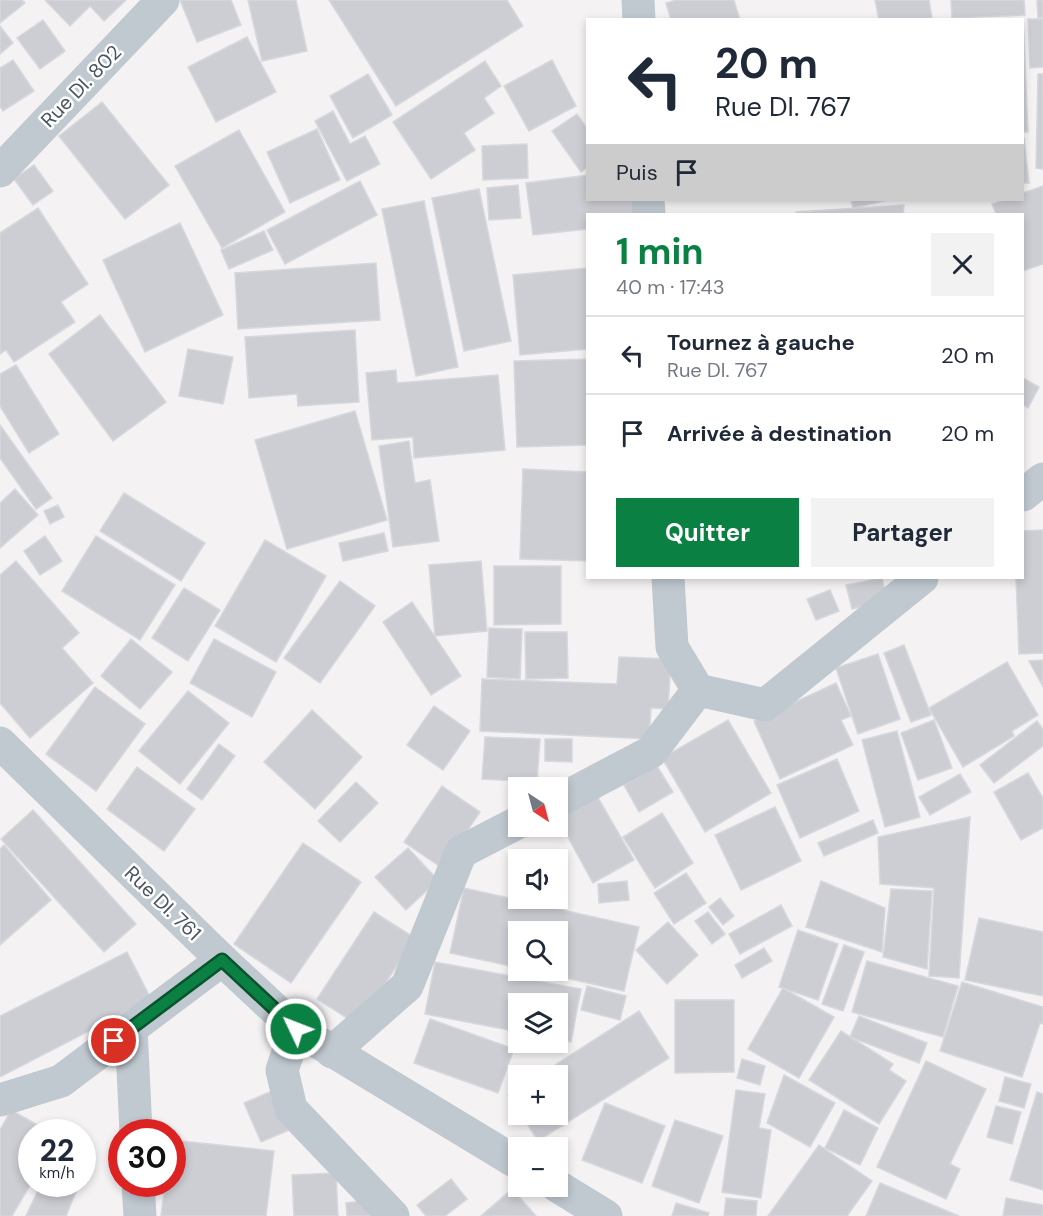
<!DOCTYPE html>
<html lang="fr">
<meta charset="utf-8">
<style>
:root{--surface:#fff;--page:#f2f2f3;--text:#1f2937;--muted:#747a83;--line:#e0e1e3;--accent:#0b8043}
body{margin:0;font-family:"DM Sans",sans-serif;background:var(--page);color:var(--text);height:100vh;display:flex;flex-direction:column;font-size:22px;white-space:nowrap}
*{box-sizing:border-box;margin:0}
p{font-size:20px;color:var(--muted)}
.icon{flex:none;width:33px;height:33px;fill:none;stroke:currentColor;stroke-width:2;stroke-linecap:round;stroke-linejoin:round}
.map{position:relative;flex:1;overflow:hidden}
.sheet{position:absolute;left:586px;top:213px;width:438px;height:366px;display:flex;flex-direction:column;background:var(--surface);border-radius:0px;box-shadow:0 3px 9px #0003}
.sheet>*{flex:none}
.hud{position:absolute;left:586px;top:18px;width:438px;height:183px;border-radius:0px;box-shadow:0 3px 9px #0003;background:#fff;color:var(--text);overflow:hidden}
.needle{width:39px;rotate:144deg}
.controls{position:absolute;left:508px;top:777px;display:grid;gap:12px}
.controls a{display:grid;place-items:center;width:60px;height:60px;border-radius:0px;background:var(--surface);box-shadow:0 3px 9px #0003;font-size:30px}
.speed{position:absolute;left:18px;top:1119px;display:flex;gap:12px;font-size:30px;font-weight:700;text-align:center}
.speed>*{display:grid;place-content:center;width:78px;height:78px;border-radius:50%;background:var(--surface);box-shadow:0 3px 9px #0003;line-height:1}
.speed small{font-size:15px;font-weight:400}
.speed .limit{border:9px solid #d22;background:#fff;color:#111}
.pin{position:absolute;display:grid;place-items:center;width:51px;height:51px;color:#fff;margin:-26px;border:3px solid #fff;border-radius:50%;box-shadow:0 2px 6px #0007}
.me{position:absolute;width:66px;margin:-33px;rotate:313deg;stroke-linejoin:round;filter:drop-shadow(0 0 4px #0008)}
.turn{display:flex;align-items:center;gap:21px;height:126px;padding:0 30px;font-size:27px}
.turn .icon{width:78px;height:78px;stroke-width:2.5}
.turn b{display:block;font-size:42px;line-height:51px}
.then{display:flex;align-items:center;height:57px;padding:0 30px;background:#0003;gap:12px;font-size:22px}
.round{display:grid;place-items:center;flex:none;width:63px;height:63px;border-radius:0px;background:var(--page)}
.summary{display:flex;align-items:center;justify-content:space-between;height:102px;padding:0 30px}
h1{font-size:36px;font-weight:700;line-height:45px;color:var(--accent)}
.cta{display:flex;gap:12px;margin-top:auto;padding:12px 30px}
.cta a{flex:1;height:69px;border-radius:0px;background:var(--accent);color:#fff;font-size:24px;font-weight:700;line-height:69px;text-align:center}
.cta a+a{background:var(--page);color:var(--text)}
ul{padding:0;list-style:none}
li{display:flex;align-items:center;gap:18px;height:78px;padding:0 30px;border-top:2px solid var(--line)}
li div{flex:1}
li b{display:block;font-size:22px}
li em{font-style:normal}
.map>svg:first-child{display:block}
.building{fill:#ccced4;stroke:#d6d8dd;stroke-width:1.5}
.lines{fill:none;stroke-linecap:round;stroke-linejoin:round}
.minor{stroke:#c0c8d0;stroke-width:33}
.route-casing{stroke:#07532c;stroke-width:15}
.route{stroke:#0b8043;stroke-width:10}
.labels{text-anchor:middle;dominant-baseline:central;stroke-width:5;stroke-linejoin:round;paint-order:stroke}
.street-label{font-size:20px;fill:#4a545f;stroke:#fff}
</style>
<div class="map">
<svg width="1043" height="1216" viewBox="0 0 1043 1216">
<rect width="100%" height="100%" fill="#f4f2f2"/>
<g class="building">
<path d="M0,0H22L25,3L0,23Z"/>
<path d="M45,0H126L104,21L90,6L70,26Z"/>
<path d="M180,0H231L241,25L197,42Z"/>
<path d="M248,0H296L307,51L262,61Z"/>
<path d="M329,0H507L523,26L396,106Z"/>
<path d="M676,0H734L740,20H671L666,3Z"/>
<path d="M875,0H929L932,18L921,20H879Z"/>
<path d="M951,0H1024L1025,15L952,18Z"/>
<path d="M1037,0H1043V17L1038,18Z"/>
<path d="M1028,19H1043V67L1030,68Z"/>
<path d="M43,20L65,51L40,69L17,38Z"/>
<path d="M1023,20L1028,132H1023Z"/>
<path d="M0,26L13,43L0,54Z"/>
<path d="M247,37L276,92L216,122L188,67Z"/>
<path d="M13,60L34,91L3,111L0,106V68Z"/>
<path d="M552,60L576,106L529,131L504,86Z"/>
<path d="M485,61L501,86L484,98L494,113L464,133L475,150L431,179L393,122Z"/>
<path d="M368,74L392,115L353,138L330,96Z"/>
<path d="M1038,74H1043V169L1036,168Z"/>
<path d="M102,102L169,185L125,219L59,136Z"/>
<path d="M333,111L350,144L365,136L380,164L347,181L315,121Z"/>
<path d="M577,114L588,130V167L581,172L552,131Z"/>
<path d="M317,129L340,180L290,203L267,152Z"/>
<path d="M239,130L285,212L222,248L175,166Z"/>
<path d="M1023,138H1024L1029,183H1023Z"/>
<path d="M527,144L528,178L483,180L482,146Z"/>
<path d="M34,165L53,191L33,205L14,179Z"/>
<path d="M588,175V200H634L635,214H588V229L533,235L526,183Z"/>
<path d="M360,181L377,215L285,264L267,230Z"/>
<path d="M518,185L521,218L489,220L487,188Z"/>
<path d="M1043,186V264L1023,271V214H996L992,204L1004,200H1023V193Z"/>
<path d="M479,189L511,341L464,351L432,198Z"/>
<path d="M851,200H888L853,208Z"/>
<path d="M424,201L458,367L416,376L382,209Z"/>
<path d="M904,205L903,214H796V212Z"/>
<path d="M38,208L88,284L61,302L75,322L14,362L6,350L0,354V233Z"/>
<path d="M180,223L223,315L145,352L103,260Z"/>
<path d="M264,231L273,250L229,269L221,250Z"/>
<path d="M376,263L380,320L238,329L235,273Z"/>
<path d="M588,268V349L520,355L513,275Z"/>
<path d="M100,315L166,402L113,441L49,354Z"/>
<path d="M355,330L359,402L298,406L297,394L249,398L245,337Z"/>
<path d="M188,349L233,357L223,404L179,396Z"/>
<path d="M588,359V445L517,447L514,361Z"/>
<path d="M16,365L59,434L29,453L0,406V374Z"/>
<path d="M396,370L397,383L498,375L505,450L414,458L413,437L372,440L366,373Z"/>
<path d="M1023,378L1039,387L1028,408L1023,405Z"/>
<path d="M355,411L387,520L287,549L255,440Z"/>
<path d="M0,425L52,498L36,509L0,458Z"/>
<path d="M409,441L415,483L430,480L439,541L393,547L379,446Z"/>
<path d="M523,469L588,472V561L520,559Z"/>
<path d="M15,489L38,515L0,548V503Z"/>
<path d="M124,493L205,543L181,581L100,531Z"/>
<path d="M58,505L64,517L50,524L44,511Z"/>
<path d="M1043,530V653L1019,654L1016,578H1023V531Z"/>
<path d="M384,533L388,551L343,561L339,543Z"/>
<path d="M45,536L62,561L40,575L24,551Z"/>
<path d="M96,536L175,585L140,640L62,591Z"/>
<path d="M265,540L326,576L276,662L215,626Z"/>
<path d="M16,561L79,633L62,648L93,683L30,738L0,703V575Z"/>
<path d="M481,561L487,631L435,636L429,565Z"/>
<path d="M494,566H561V624L494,625Z"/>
<path d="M882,578L887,600L852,609L846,585Z"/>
<path d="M340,581L375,606L320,683L284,658Z"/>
<path d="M184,588L220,610L188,661L152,638Z"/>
<path d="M830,590L839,611L816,620L807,599Z"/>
<path d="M412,602L461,676L431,695L383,622Z"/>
<path d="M489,628L522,629L520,679L487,677Z"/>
<path d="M525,632H567L568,678L526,679Z"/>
<path d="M131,639L172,672L140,709L101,676Z"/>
<path d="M214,639L276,672L252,717L190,683Z"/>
<path d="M904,645L931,715L911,722L884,653Z"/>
<path d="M878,654L900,719L858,734L836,668Z"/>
<path d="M619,657L671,659L668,709L651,708L649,739L480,731L482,679L617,684Z"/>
<path d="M1043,660V687L1029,661Z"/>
<path d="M1007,662L1038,715L1012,731L1014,736L963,767L929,708Z"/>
<path d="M836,683L851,716L841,720L853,745L780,779L754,721Z"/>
<path d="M95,687L145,724L96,791L46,754Z"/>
<path d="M188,691L229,723L180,784L139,751Z"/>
<path d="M434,706L470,731L443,770L407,745Z"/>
<path d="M312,710L362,757L315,809L264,762Z"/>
<path d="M728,720L771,793L705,832L662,758Z"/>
<path d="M934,720L952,768L918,780L901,733Z"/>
<path d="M1037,721L1043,729V746L994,783L980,765Z"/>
<path d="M897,731L920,817L885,827L862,740Z"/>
<path d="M485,737L540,739L537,782L482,779Z"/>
<path d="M545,739H572V762L545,761Z"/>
<path d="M219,744L235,756L202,800L187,789Z"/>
<path d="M837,759L859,811L800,838L777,785Z"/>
<path d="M657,766L673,792L639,812L624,785Z"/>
<path d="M137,767L195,809L164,851L107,809Z"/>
<path d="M1028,773L1043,798V828L1021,840L994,792Z"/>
<path d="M960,774L971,792L930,815L919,797Z"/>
<path d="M356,782L378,803L340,842L318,821Z"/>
<path d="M442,786L480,812L442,868L404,842Z"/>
<path d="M597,796L634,860L593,883L558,819Z"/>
<path d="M775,807L801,861L741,890L715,835Z"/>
<path d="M33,810L136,924L104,952L1,839Z"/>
<path d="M662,813L693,863L655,888L623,837Z"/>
<path d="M970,817L959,978L929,976L934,888L880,884L878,837Z"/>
<path d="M873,820L878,833L824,856L818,843Z"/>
<path d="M303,843L361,882L291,983L234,944Z"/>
<path d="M4,845L51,900L0,945V849Z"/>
<path d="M408,848L438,880L406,910L375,877Z"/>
<path d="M686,873L706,903L674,924L654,893Z"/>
<path d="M627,881L629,900L599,903L598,884Z"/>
<path d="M821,881L885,908L882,952L806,927Z"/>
<path d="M464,888L639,927L624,991L529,970H558V932H519V968L450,953Z"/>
<path d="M891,889L932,891L927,969L883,957Z"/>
<path d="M720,898L734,916L723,925L709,907Z"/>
<path d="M781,905L792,926L740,954L729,934Z"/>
<path d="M374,912L415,938L358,1025L317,999Z"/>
<path d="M708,912L725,934L712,944L695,921Z"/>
<path d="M979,918L1043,932V996L965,980Z"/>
<path d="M668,922L698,955L667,984L636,950Z"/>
<path d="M798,930L838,944L818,1000L779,987Z"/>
<path d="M844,945L864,952L843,1011L822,1004Z"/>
<path d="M764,948L772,961L742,978L735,965Z"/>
<path d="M127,952L151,999L0,1077V1016Z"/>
<path d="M867,961L958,986L943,1037L852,1012Z"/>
<path d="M435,962L581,989L571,1042L558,1039V1004H519V1032L425,1014Z"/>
<path d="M962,982L1043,1007V1024L1040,1023L1022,1077L940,1051Z"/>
<path d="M587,986L626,996L620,1020L581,1010Z"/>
<path d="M783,988L834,1017L799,1078L748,1049Z"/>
<path d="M675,1000H734V1072L675,1073Z"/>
<path d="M639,1011L669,1058L538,1141L521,1114H558V1076H538Z"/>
<path d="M859,1016L927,1043L919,1063L850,1037Z"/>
<path d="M430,1019L514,1049L498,1093L414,1063Z"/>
<path d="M841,1031L893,1064L889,1070L906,1081L879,1124L809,1080Z"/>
<path d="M742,1059L765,1066L760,1085L737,1078Z"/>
<path d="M926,1061L986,1089L950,1164L960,1169L946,1199L877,1167Z"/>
<path d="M784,1075L835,1103L810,1147L767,1123Z"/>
<path d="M1005,1077L1031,1084L1024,1108L999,1101Z"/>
<path d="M519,1088V1112L508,1095Z"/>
<path d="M736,1090L765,1094L759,1128L771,1130L761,1198L722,1192Z"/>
<path d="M272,1091L289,1130L261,1142L244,1103Z"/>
<path d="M1037,1092L1043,1094V1190L1010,1180Z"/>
<path d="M605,1103L665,1126L642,1183L582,1160Z"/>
<path d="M996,1106L1021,1112L1012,1144L987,1137Z"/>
<path d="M11,1110L50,1132H32V1182L12,1216H0V1130Z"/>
<path d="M844,1110L878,1128L860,1165L825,1148Z"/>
<path d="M675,1120L723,1136L699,1203L652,1186Z"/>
<path d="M172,1140L274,1151L266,1216H161L165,1184H172Z"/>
<path d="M819,1145L872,1181L847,1216H768Z"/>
<path d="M336,1173L338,1216H294L292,1175Z"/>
<path d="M451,1179L467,1199L445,1216H426L417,1205Z"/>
<path d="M880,1183L959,1216H866Z"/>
<path d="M41,1184H68L78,1187L66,1216H26Z"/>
<path d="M512,1189L536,1216H481Z"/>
<path d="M726,1198L757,1201L756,1216H724Z"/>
<path d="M1006,1198L1043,1205V1216H1003Z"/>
<path d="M368,1200L369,1216H347L346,1203Z"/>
<path d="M676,1203L709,1213L708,1216H672Z"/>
</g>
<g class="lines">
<g class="minor">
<path d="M638,0L639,20"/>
<path d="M0,171L163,0"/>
<path d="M648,200L649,214"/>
<path d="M1023,495L1043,479"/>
<path d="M668,578L672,647L698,690L765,705L922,578"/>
<path d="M0,743L222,960L296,1029L519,1164"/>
<path d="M558,801L651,752L698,690"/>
<path d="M131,1028L136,1132"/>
<path d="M296,1029L282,1070L291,1109L393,1216"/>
<path d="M332,1052L407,986L461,852L519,822"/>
<path d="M0,1100L61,1081L222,960"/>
<path d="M138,1184L140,1216"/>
<path d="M557,1186L606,1216"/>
</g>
</g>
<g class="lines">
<g class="route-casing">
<path id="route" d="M114,1041L222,960L296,1029"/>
</g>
<use href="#route" class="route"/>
</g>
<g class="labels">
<g class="street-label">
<text transform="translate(81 86) rotate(-46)">Rue DI. 802</text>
<text transform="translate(163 903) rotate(44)">Rue DI. 761</text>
</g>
</g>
</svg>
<div class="controls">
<a><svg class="needle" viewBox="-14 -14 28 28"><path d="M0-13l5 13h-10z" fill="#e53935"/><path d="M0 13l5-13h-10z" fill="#747a83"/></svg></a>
<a><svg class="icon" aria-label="sound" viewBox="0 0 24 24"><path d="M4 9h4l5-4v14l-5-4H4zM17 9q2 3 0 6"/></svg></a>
<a><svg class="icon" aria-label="search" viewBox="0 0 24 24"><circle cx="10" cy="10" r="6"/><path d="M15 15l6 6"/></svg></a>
<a><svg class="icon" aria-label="layers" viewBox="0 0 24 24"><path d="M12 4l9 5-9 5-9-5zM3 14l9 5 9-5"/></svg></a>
<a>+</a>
<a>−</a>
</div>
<div class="speed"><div>22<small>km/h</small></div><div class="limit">30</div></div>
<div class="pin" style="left:114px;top:1041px;background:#d93025"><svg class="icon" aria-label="arrive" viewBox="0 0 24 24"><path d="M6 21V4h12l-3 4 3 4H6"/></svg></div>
<svg class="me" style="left:296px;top:1029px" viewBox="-20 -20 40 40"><circle r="17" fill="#0b8043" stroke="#fff" stroke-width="3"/><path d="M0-11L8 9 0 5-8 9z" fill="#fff"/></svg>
<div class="hud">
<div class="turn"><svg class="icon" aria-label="left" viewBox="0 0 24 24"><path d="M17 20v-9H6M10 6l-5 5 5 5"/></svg><div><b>20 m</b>Rue DI. 767</div></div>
<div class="then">Puis<svg class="icon" aria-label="arrive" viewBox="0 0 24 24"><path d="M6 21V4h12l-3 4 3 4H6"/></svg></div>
</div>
<section class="sheet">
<div class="summary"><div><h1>1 min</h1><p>40 m · 17:43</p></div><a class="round"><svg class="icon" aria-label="close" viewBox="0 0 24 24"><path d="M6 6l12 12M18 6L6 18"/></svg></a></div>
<ul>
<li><svg class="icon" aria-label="left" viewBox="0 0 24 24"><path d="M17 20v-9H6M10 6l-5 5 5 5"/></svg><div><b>Tournez à gauche</b><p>Rue DI. 767</p></div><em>20 m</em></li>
<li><svg class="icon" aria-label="arrive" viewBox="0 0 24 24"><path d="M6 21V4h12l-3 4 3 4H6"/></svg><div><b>Arrivée à destination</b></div><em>20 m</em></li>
</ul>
<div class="cta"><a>Quitter</a><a>Partager</a></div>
</section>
</div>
